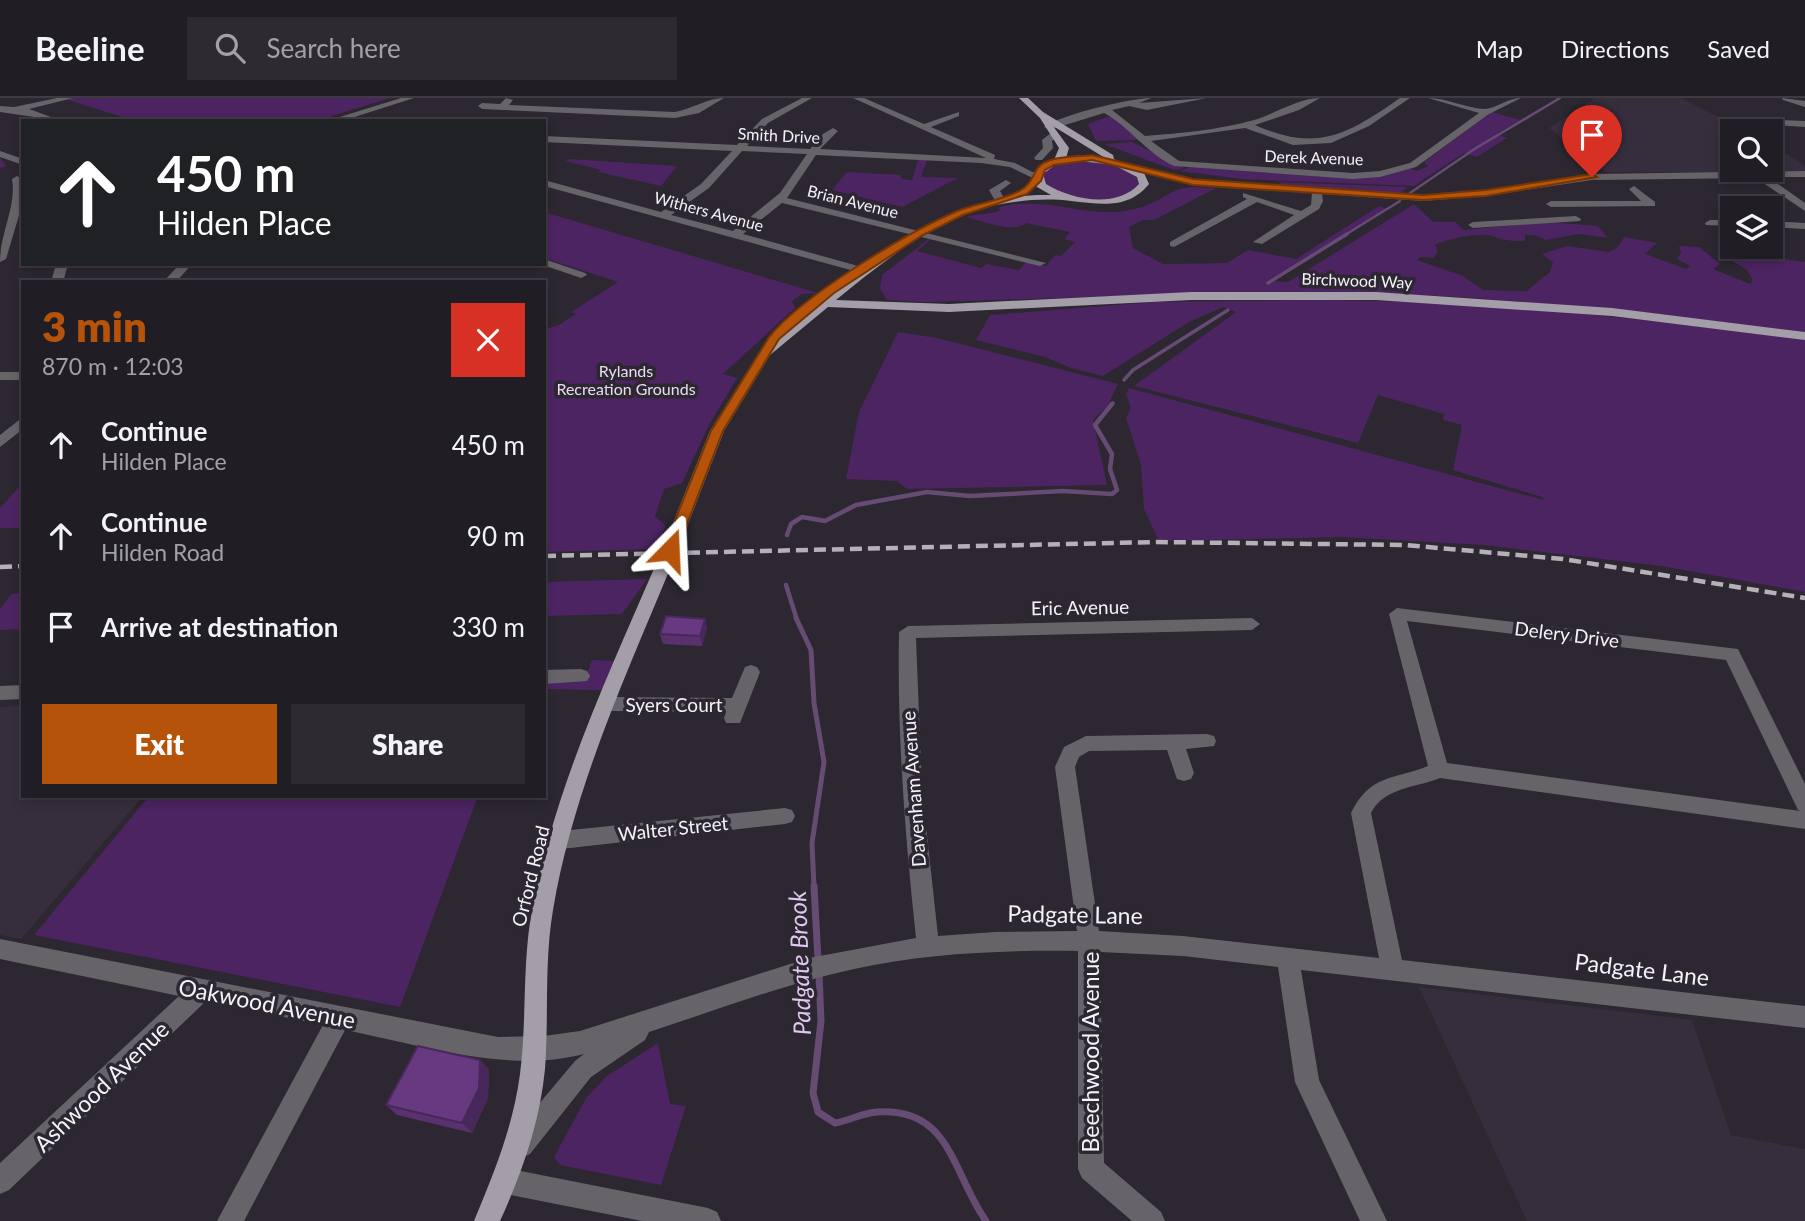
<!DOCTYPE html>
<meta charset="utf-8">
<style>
:root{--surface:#211d24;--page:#2d2a31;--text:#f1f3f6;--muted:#a2a2a6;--line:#3e3b41;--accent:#b45309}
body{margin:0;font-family:Lato,sans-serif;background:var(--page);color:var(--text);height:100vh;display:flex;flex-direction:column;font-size:26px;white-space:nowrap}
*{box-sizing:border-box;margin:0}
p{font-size:23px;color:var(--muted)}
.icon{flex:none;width:38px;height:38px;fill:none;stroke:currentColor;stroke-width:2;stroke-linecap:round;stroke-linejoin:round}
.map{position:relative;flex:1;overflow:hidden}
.sheet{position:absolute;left:21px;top:182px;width:525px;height:518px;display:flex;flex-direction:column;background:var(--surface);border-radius:0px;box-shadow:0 4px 10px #0003,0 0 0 2px var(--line)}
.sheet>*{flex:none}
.guide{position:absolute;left:21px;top:21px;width:525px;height:147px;border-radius:0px;box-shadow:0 4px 10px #0003,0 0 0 2px var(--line);background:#202124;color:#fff;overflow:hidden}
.fabs{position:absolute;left:1720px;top:21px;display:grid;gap:14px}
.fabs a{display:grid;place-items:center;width:63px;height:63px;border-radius:0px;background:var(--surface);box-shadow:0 4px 10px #0003,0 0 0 2px var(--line);font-size:35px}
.pin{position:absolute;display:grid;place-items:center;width:60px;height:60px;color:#fff;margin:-72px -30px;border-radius:50% 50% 50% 0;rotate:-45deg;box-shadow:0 0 7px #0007}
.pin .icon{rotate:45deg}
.me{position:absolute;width:77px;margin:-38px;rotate:21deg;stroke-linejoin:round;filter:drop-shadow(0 0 5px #0008)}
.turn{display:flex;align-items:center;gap:24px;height:147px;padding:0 21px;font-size:32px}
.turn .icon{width:91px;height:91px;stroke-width:2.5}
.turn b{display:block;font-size:49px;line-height:60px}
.round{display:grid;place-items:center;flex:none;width:74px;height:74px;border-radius:0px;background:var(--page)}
.overview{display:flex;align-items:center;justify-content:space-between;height:119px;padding:0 21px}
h1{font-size:42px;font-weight:800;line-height:52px;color:var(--accent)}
.button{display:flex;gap:14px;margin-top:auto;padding:14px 21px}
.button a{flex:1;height:80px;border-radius:0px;background:var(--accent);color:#fff;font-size:28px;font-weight:800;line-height:80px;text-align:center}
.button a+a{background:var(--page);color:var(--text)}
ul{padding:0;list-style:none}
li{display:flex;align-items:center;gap:21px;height:91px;padding:0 21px}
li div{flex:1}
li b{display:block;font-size:26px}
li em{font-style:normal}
header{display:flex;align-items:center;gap:42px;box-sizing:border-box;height:98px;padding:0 35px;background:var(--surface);border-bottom:2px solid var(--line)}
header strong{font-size:33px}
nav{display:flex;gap:38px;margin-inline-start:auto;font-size:24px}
.search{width:490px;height:63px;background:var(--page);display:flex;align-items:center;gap:18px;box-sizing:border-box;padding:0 24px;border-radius:0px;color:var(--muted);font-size:26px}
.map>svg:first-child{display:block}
.built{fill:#372e3d}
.green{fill:#4c2462}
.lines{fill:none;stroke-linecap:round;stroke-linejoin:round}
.stream-far4{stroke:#664b73;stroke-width:2.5}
.stream-far3{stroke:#664b73;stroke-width:3.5}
.stream-far2{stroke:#664b73;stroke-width:4.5}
.stream-far1{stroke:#664b73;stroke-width:5}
.stream{stroke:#664b73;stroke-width:7}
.minor{fill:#676469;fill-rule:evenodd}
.major{fill:#a49ea8;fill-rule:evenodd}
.rail{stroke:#b6b1b9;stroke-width:4.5;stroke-dasharray:12 6;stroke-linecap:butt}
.wall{fill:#59316f}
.shaded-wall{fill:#48285a}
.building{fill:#673981;stroke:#48285a;stroke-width:2}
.route{fill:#b45309;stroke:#753606;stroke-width:2}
.labels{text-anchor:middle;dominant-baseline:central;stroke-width:7;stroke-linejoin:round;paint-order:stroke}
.far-street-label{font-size:16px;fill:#f6f2f9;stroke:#2c2730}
.far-park-label{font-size:16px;fill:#e8dcf0;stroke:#2c2730}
.street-label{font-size:19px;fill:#f6f2f9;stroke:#2c2730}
.near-street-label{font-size:23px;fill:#f6f2f9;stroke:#2c2730}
.near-water-label{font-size:24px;font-style:italic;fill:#e1c8f1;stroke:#2c2730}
</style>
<header>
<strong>Beeline</strong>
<div class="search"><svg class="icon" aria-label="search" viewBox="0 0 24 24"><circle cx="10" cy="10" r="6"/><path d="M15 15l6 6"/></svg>Search here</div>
<nav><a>Map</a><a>Directions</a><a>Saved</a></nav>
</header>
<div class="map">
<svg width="1805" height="1123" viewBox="0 0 1805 1123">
<rect width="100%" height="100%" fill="#2c2730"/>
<g class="built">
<path d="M1595,0H1681L1747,33H1732V72H1771V45L1805,68V74H1606L1549,30Z"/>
<path d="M23,608V698H143L21,841L0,837V609Z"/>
<path d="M1419,889L1692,922L1731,1037L1805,1051V1123H1527Z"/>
</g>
<g class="green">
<path d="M62,0H390L316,23H135Z"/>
<path d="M1492,14L1520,22L1496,36L1507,40L1477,59L1464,55L1414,88L1242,81L1179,73L1191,69L1330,79L1378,77L1410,70L1417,73L1428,68L1424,64Z"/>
<path d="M1107,19H1113L1142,42L1096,43L1088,26Z"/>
<path d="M1132,44L1184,70L1174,72L1104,46Z"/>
<path d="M569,61L677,68L661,88L598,74L601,72L566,63Z"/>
<path d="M918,62H927L921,79L958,80L902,109L832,92L847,74L901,77V81L912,82Z"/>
<path d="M1076,62L1121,68L1137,79L1139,86C1124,111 1055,105 1042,80L1044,74L1062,64Z"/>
<path d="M1278,84L1408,89L1399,96L1285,89Z"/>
<path d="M1192,89L1216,90L1154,122H1143L1129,129L1133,150L1163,166L1227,165L1248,152L1296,161L1379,108L1387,111L1271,183L1288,184L1414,106L1433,124H1455L1464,132L1548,124L1598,128L1608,140L1579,136L1546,142L1534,137H1525V143C1508,143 1507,143 1492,138C1476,134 1449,141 1435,147L1438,152L1434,160L1420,159L1417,162L1463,178L1483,192L1527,193L1550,174L1553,164L1542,156L1567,148L1609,154L1617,150L1624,139L1657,145L1645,156L1686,171L1690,168L1677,161L1681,154L1679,148L1699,149L1720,166L1713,171L1750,186L1753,182L1747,172L1726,159L1758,157L1805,164V235C1661,218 1517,199 1372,195C1222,191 1072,201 922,204L887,202L880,191L882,177L930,140H932L917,153L981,170L986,166L1019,172L1026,164L1046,168L1055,157L1061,158L1075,144L1064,141L1070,134L1026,125C1013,136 983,123 966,119C978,115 990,117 1001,112L997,110C1037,97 1075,116 1115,114C1128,113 1141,110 1152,105C1167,98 1174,90 1192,89Z"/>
<path d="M544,114L818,195L802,196L792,203L795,210L723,276L737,280L708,329L682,385L664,391L655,418L666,428L655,451L544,454V231L557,228L576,216L571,214L618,184L544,160Z"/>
<path d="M1312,202C1477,202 1641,221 1805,241V494L1662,468L1483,447L1344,439L1159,443L1144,411L1141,367L1126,320L1131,310L1126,296L1129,290L1544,402L1542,399L1453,372L1462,327L1443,322L1444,316L1378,297L1358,345L1134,288L1236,214L1223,209L1189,224L1103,278L1071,270L1045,259L976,242L990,217L1155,204Z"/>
<path d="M898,234L937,240L1118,286L1108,307L1093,322L1107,387L907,391L897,383L846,381L859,314Z"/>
<path d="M19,389H23V430H0V410Z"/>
<path d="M647,481L622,516L544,518V484Z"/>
<path d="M23,495V531L0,532V511L11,496Z"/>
<path d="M592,562L615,563L604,592L544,591V583L585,581Z"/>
<path d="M149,698H478L400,909L34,837Z"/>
<path d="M658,945L670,1006L686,1008L661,1087L560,1067L554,1059L586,1000L607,978Z"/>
</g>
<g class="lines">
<g class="stream-far4">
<path d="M1410,95L1476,50L1560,0"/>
<path d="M1345,137L1400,103"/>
</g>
<g class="stream-far3">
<path d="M1268,185L1347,136"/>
<path d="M1124,282L1133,272L1228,212"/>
<path d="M1110,308L1113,305"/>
</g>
<g class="stream-far2">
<path d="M787,437L791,426L802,419L825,423L856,407L927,394L970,398L1063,393L1112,396L1117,392L1110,371L1112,356L1095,327L1112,306"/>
<path d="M786,487L797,522"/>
</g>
<path class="stream-far1" d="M796,520L811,552L814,605L824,664L812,745L814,789"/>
<g class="stream">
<path d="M814,788L818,862"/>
<path d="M819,876L821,923L813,995L818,1014L835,1025C849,1023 862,1015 877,1014C951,1009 952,1075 986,1123"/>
</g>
<g class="minor">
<path d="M57,0H73L29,11L62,23L0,14V8L14,9Z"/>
<path d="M401,0H414L342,23H327Z"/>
<path d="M506,0L513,2L509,7L675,14C692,11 707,0 724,0L699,15L675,20L482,11L478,8L482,5L500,6Z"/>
<path d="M802,0H812L768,25L747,48L810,51L823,36L833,30L838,33L820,51L986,60L853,0H864L924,26L959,14V18L931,29L995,57L994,61L1015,65L1042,79L1037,82L1010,69L981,65L816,57L787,100L1046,165L1040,168L782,105L743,136L869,171L871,173L865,176L544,88V82L661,114L701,86L732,53L544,44V38L737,47L762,21ZM742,53L807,56L780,95L733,133L671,117L709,90Z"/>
<path d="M1151,0L1139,5L1207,0L1147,12L1129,8L1112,12L1145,38C1182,35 1218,32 1254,22C1275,16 1298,0 1320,0L1299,12L1255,27C1318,55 1348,36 1400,0H1410L1369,28L1331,45L1293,47L1245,30L1151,43L1179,63L1353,75L1380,73L1410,65L1479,15L1428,0C1447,0 1465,10 1484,11C1496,11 1507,0 1521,0L1489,16L1416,69L1380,79L1353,81L1174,68C1146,55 1130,29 1104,15L1049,32L1044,29C1060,17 1131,0 1151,0Z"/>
<path d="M1782,0L1805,3V9L1783,2Z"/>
<path d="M1779,22L1805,23V29L1776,27Z"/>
<path d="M1051,35L1059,37L1052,43L1053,50L1042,62H1036L1034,60L1043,50L1042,42Z"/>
<path d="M0,53L23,61V67L0,59Z"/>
<path d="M1130,66L1193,81L1423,97L1486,92L1592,76L1805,73V79H1768L1805,105V113L1756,80L1592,82L1486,98L1423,103L1322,96L1323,103L1319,111L1262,146L1253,144L1294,117L1257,104L1174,149L1170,148V144L1247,101L1243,99V95L1301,113L1311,107L1312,95L1193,87L1127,71V67Z"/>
<path d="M17,78L22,81L23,104L6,161L0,164C0,134 17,108 12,81Z"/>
<path d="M1006,82L1011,85L1000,93L1005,102L996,104L989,92Z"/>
<path d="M1634,88L1655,104V108L1551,109L1546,106L1551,103H1641L1629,91Z"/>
<path d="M1576,118L1581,121L1580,123L1473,130L1468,127L1473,124Z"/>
<path d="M1710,122H1732V128L1706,127L1705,125Z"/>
<path d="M1771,123L1805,125V131L1771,129Z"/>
<path d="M544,161L585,175L587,177L581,180L540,166H544Z"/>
<path d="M56,166H68L63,184H51Z"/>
<path d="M180,166H192L176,184H163Z"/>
<rect x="0" y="274" width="23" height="8"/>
<path d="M23,319V331L0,349V337Z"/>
<path d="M1397,510L1738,551L1805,686V731L1440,680C1416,690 1384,689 1371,715L1402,862L1805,908V930L1301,872L1319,982L1387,1123H1360L1295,984L1278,869L1183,858L1100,854L1104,1065L1161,1114L1165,1123H1132L1082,1080L1078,1071V853C1003,852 927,855 854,871C784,886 717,912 649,934L645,942L591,979L530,1056L521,1060L512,1056L508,1047L512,1038L575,963L584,956C506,976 422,947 345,932L244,1123H217L323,927L206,903L9,1092L0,1096V1065L179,898L0,861V841L498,939L544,938L580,933L809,860L916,840C905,738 897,637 899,534L908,528L1252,520L1260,526L1252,532L916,540L922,691L938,838L995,834L1077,833L1055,669L1064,649L1086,638L1207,636L1214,638L1216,643L1214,648L1186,651L1194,675L1191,681L1184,683L1177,681L1167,652L1089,653L1079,659L1075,669L1099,833L1183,838L1379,860L1351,715C1370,676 1393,682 1428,668L1389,516ZM1407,523L1726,562L1798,712L1801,713L1447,665Z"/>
<path d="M751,567L757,569L760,574L742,620L740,625H726L724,620L726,614L609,613L603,611L600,606L603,601L609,599L732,600L745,569Z"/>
<path d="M581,571L587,573L590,578L587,583L544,586V572Z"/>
<path d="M23,587V601L0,602V588Z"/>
<path d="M785,710L792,712L795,718L792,724L785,726L561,751L554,748L551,742L554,736L561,733Z"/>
<path d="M506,1070L708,1110L717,1114L721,1123H642L506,1096L497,1092L493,1083L497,1074Z"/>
</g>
<g class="major">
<path d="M1019,0H1028L1043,14L1113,57L1114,61L1144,75L1149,86C1128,112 1100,106 1071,103C1047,100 1020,102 996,107C935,121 884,163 836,202L949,206L1191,194H1376L1612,210L1805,234V242L1612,218L1376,202H1191L949,214L828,209L770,257L724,333L678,452L676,456H664L662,452L710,333L767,242H775L814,208L809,205L811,202C814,202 818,203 821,202C833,199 857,174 868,166C922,125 982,95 1051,97L1037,89L1033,75L1054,62L1059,50L1040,20ZM1053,28L1105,60L1080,57L1066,60L1069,50ZM1080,63L1114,67L1137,79L1139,86C1116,111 1072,102 1046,86L1043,76L1055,67Z"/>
<path d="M664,461L672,466C626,577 573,692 553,812C544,865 549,918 545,971C540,1024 522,1075 500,1123H474C494,1075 513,1029 520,976C527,922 522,866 532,812C554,692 608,577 656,466Z"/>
</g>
<g class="rail">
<path d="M544,458L1156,444L1405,447L1563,461L1805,500"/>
<path d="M0,469L23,468"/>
</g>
</g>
<g class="wall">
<path d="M707,530L702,548L663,546L660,536Z"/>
<path d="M480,962L489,972L488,1000L472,1035L397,1017L386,1007Z"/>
</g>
<g class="shaded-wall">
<path d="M0,59L6,68L0,70Z"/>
<path d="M705,521L707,530L702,548L700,538Z"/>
<path d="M480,962L489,972L488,1000L472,1035L462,1025Z"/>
</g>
<g class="building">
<path d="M666,518L705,521L700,538L660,536Z"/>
<path d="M418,948L480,962L479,990L462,1025L386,1007Z"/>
</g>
<path class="route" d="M1092,57L1193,81L1423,97L1486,92L1592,76L1597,79L1486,98L1423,102L1193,87L1092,62L1054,67L1045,72L1041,83L1027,96L963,117L921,138L834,195L779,241L723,333L677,452L675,455H665L663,452L711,333L769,239C802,198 906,135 955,114C975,105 1002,103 1021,92C1030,87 1032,79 1037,71C1046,57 1077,59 1092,57Z"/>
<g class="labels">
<g class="far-street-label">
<text transform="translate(779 37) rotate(3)">Smith Drive</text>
<text transform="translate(1314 59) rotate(2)">Derek Avenue</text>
<text transform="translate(853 103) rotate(14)">Brian Avenue</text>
<text transform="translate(709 113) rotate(15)">Withers Avenue</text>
<text transform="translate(1357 182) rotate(2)">Birchwood Way</text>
</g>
<g class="far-park-label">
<text x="626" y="272">Rylands<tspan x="626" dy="18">Recreation Grounds</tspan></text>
</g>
<g class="street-label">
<text transform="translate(1080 509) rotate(-1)">Eric Avenue</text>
<text transform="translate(1567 536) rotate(7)">Delery Drive</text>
<text x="674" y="606">Syers Court</text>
<text transform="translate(913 691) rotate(-94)">Davenham Avenue</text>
<text transform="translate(673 730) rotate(-6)">Walter Street</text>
<text transform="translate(530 778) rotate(-76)">Orford Road</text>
</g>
<g class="near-street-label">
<text transform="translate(1075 816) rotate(1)">Padgate Lane</text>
<text transform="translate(1642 871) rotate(7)">Padgate Lane</text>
<text transform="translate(267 905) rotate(11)">Oakwood Avenue</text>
<text transform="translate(1090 954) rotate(-90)">Beechwood Avenue</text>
<text transform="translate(101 988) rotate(-44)">Ashwood Avenue</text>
</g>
<g class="near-water-label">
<text transform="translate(799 865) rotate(-92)">Padgate Brook</text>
</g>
</g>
</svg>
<div class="fabs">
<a><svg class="icon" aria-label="search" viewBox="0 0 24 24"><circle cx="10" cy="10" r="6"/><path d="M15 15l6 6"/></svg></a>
<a><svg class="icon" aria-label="layers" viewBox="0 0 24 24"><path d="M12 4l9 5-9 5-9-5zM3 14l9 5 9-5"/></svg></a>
</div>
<div class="pin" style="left:1592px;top:79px;background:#d93025"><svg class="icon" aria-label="arrive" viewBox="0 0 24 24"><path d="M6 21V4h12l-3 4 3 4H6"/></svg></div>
<svg class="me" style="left:670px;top:452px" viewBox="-20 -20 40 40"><path d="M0-17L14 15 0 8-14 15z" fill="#b45309" stroke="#fff" stroke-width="4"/></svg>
<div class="guide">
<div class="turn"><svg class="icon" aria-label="ahead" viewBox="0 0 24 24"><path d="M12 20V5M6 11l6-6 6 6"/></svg><div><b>450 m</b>Hilden Place</div></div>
</div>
<section class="sheet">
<div class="overview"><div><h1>3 min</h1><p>870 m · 12:03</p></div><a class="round" style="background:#d93025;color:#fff"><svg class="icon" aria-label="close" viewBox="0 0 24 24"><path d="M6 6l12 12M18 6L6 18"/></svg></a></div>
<ul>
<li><svg class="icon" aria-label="ahead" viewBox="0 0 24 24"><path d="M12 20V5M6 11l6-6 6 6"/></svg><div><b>Continue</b><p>Hilden Place</p></div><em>450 m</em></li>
<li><svg class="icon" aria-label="ahead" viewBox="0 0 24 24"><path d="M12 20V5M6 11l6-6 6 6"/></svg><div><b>Continue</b><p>Hilden Road</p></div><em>90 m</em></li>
<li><svg class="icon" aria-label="arrive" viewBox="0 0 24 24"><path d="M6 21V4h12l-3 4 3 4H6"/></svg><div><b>Arrive at destination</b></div><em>330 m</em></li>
</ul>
<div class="button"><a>Exit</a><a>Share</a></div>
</section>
</div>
